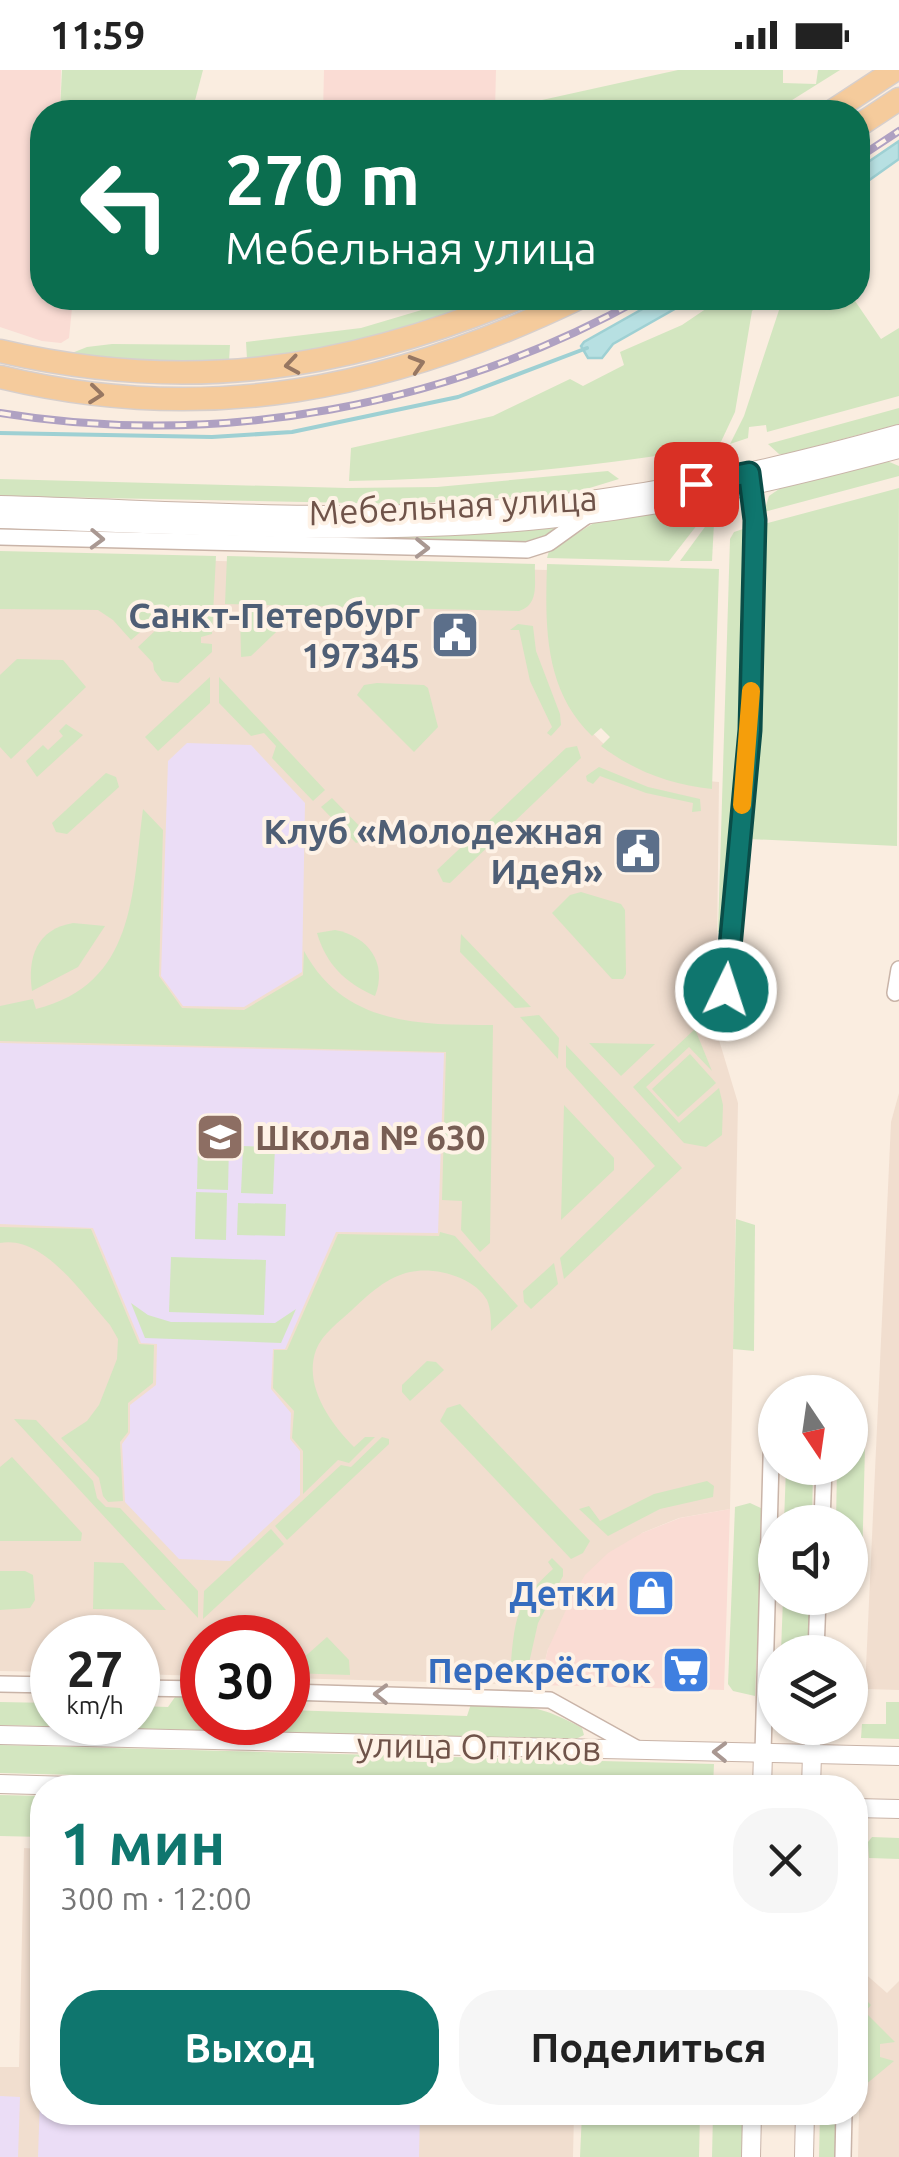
<!DOCTYPE html>
<html lang="ru">
<meta charset="utf-8">
<style>
:root{--surface:#fff;--page:#f6f6f6;--text:#222;--muted:#767676;--accent:#0f766e}
body{margin:0;font-family:Ubuntu,sans-serif;background:var(--page);color:var(--text);height:100vh;display:flex;flex-direction:column;font-size:38px;white-space:nowrap}
*{box-sizing:border-box;margin:0}
p{font-size:32px;color:var(--muted)}
.icon{flex:none;width:55px;height:55px;fill:none;stroke:currentColor;stroke-width:2;stroke-linecap:round;stroke-linejoin:round}
.map{position:relative;flex:1;overflow:hidden}
.drawer{position:absolute;left:30px;top:1705px;width:838px;height:350px;display:flex;flex-direction:column;background:var(--surface);border-radius:40px;box-shadow:0 2px 8px #0004}
.drawer>*{flex:none}
.top-card{position:absolute;left:30px;top:30px;width:840px;height:210px;border-radius:40px;box-shadow:0 2px 8px #0004;background:#0b6e4f;color:#fff;overflow:hidden}
.needle{width:65px;rotate:167deg}
.tools{position:absolute;left:758px;top:1305px;display:grid;gap:20px}
.tools a{display:grid;place-items:center;width:110px;height:110px;border-radius:50%;background:var(--surface);box-shadow:0 2px 8px #0004;font-size:50px}
.speed{position:absolute;left:30px;top:1545px;display:flex;gap:20px;font-size:50px;font-weight:700;text-align:center}
.speed>*{display:grid;place-content:center;width:130px;height:130px;border-radius:50%;background:var(--surface);box-shadow:0 2px 8px #0004;line-height:1}
.speed small{font-size:25px;font-weight:400}
.speed .limit{border:15px solid #d22;background:#fff;color:#111}
.pin{position:absolute;display:grid;place-items:center;width:85px;height:85px;color:#fff;margin:-42px;border-radius:20px;box-shadow:0 5px 15px #0006}
.me{position:absolute;width:110px;margin:-55px;rotate:4deg;stroke-linejoin:round;filter:drop-shadow(0 0 8px #0008)}
.turn{display:flex;align-items:center;gap:35px;height:210px;padding:0 30px;font-size:45px}
.turn .icon{width:130px;height:130px;stroke-width:2.5}
.turn b{display:block;font-size:70px;line-height:85px}
.round{display:grid;place-items:center;flex:none;width:105px;height:105px;border-radius:40px;background:var(--page)}
.summary{display:flex;align-items:center;justify-content:space-between;height:170px;padding:0 30px}
h1{font-size:60px;font-weight:700;line-height:75px;color:var(--accent)}
.primary-button{display:flex;gap:20px;margin-top:auto;padding:20px 30px}
.primary-button a{flex:1;height:115px;border-radius:40px;background:var(--accent);color:#fff;font-size:40px;font-weight:700;line-height:115px;text-align:center}
.primary-button a+a{background:var(--page);color:var(--text)}
.status{display:flex;justify-content:space-between;align-items:center;height:70px;padding:0 50px;background:var(--surface);direction:ltr}
.status svg{height:28px;fill:currentColor}
.map>svg:first-child{display:block}
.residential{fill:#f1decf}
.commercial{fill:#fadcd4}
.education{fill:#ebddf6}
.green{fill:#d3e6c0}
.water{fill:#b7e0e2;stroke:#9ed0d3;stroke-width:2.5}
.lines{fill:none;stroke-linecap:round;stroke-linejoin:round}
.stream{stroke:#9ed0d3;stroke-width:4}
.minor-casing{stroke:#c9b4a8;stroke-width:18}
.tertiary-casing{stroke:#c9b4a8;stroke-width:20}
.primary-casing{stroke:#d7cfcc;stroke-width:25}
.minor{stroke:#fff;stroke-width:15}
.tertiary{stroke:#fff;stroke-width:18}
.primary{stroke:#f5cb9c;stroke-width:22}
.rail-casing{stroke:#afa1c2;stroke-width:8}
.rail{stroke:#fef2e6;stroke-width:4;stroke-dasharray:11;stroke-linecap:butt}
.oneway{stroke:#977762}
.oneway2{stroke:#a99892}
.route-casing{stroke:#0a4d48;stroke-width:25}
.route{stroke:#0f766e;stroke-width:18}
.slow{stroke:#f59e0b;stroke-width:18}
.labels{text-anchor:middle;dominant-baseline:central;stroke-width:8;stroke-linejoin:round;paint-order:stroke}
.street-label{font-size:35px;fill:#6f5349;stroke:#fef2e6}
.service-label{font-size:35px;font-weight:bold;fill:#4e5e75;stroke:#fef2e6;text-anchor:end}
.education-label{font-size:35px;font-weight:bold;fill:#785e54;stroke:#fef2e6;text-anchor:start}
.shop-label{font-size:35px;font-weight:bold;fill:#366cbe;stroke:#fef2e6;text-anchor:end}
</style>
<div class="status"><b>11:59</b><svg viewBox="0 0 49 12"><path d="M0 12V9h3v3zM5 12V6h3v6zM10 12V3h3v9zM15 12V0h3v12zM26 1h20v11H26zM47 4h2v5h-2z"/></svg></div>
<div class="map">
<svg width="899" height="2087" viewBox="0 0 899 2087">
<rect width="100%" height="100%" fill="#faede0"/>
<g class="residential">
<path d="M0,485L547,500L585,656L608,678L697,710L719,712L716,960L738,1033L730,1439L679,1448L642,1463L548,1579L539,1615L288,1608V1568H202V1606L138,1604V1568H52V1602L0,1601Z"/>
<path d="M899,1023V1620L865,1619L891,1052Z"/>
<path d="M24,1778L42,1779V2042L574,2043L573,2087H0V1997H19Z"/>
<path d="M862,1901L887,1923L899,1911V2087H858Z"/>
</g>
<g class="commercial">
<path d="M0,0H61L60,42H42V228H73L69,268L61,273L42,271L0,257Z"/>
<path d="M324,0H496L495,42H323Z"/>
<path d="M730,1439L724,1620L539,1615L548,1579L571,1529L585,1505L608,1483L642,1463L680,1448Z"/>
</g>
<g class="education">
<path d="M187,673L251,675L305,733L302,902L244,937L183,936L161,906L168,691Z"/>
<path d="M0,973L444,983L438,1163L336,1162L285,1279H273L271,1319L291,1343L290,1369L300,1381V1425L230,1491L179,1489L125,1432L122,1374L130,1363V1335L156,1315L157,1274L141,1273L93,1158L0,1154Z"/>
<path d="M0,2026L20,2027L18,2087H0Z"/>
<path d="M40,2028H42V2042L420,2043L419,2087H38Z"/>
</g>
<g class="green">
<path d="M62,0H203L192,42H60Z"/>
<path d="M678,0H783V13L816,14L818,0H840L773,42H534L542,30Z"/>
<path d="M462,228H488C413,263 329,280 247,289L246,272L361,258Z"/>
<path d="M722,228H764L752,241L735,342L719,376C596,397 474,409 349,411L351,378L493,346L570,309L583,316L624,295L620,282L682,255Z"/>
<path d="M783,228H853L881,269L899,258V326L767,362L766,355L749,357L748,368L730,374L744,346Z"/>
<path d="M112,274L230,275L229,291L164,293L67,285L87,277Z"/>
<path d="M899,338V354L786,384H779L768,374Z"/>
<path d="M887,391L899,396V406L764,442L769,426L782,417Z"/>
<path d="M608,401L619,409L583,420L551,425L405,434L0,426V409L347,418L437,417Z"/>
<path d="M899,418L897,776L749,769L758,660L764,454Z"/>
<path d="M715,432L669,491L547,488L549,481L597,451Z"/>
<path d="M710,450L714,453L712,491H680Z"/>
<path d="M555,456L556,460L545,467L524,474L311,468V465Z"/>
<path d="M746,458L741,659L722,862H718L730,469L734,462Z"/>
<path d="M0,481L216,486L212,564L201,567V573L212,574V582L178,613L162,611L154,600L153,593L138,577L157,559L151,553L131,570L113,550L98,540L0,539Z"/>
<path d="M227,486L535,494C534,512 540,535 519,541L225,534Z"/>
<path d="M547,494L719,499L712,719C671,715 634,701 601,676L610,667L601,658L592,666C544,620 545,556 547,494Z"/>
<path d="M240,540L298,541L251,586L241,587Z"/>
<path d="M518,554L533,556L536,581L560,644L561,655L551,666L547,663L552,657L530,611L519,560H510Z"/>
<path d="M17,589L63,590L86,617L11,689L0,677V605Z"/>
<path d="M210,607V633L158,681L145,667Z"/>
<path d="M219,607L325,720L313,731L272,688L276,676L264,663L251,666L219,633Z"/>
<path d="M377,613L424,615L428,618L438,657L414,682L357,625L364,615Z"/>
<path d="M66,654L83,665L37,707L26,691L43,675L48,680L63,666L59,661Z"/>
<path d="M577,676L581,688L450,813L443,812L437,800L566,678Z"/>
<path d="M599,697L648,717L700,729L701,741L692,742L693,733L646,723L600,706L593,714L587,711L586,706Z"/>
<path d="M106,703L116,707L119,717L67,764L56,762L52,753Z"/>
<path d="M332,728L371,768L356,773L321,737Z"/>
<path d="M143,739L163,760L159,906L182,938L244,940L303,905L304,881C344,955 418,955 493,955L490,1173L480,1182L461,1160L462,1131L442,1130L446,982L0,971V936L33,929L36,939C136,914 132,823 143,739Z"/>
<path d="M581,822L621,834L625,840L626,904L623,909H612L552,843L570,825Z"/>
<path d="M73,853L105,856L78,897L32,921C27,887 37,859 73,853Z"/>
<path d="M335,860C368,866 388,893 375,926C345,913 326,894 317,863Z"/>
<path d="M461,864L531,937L515,938L460,882Z"/>
<path d="M539,945L559,968L558,989L520,947Z"/>
<path d="M695,959L712,1001L689,977L646,1017L679,1053L719,1018L723,1035L722,1065L706,1077L684,1073L633,1017Z"/>
<path d="M589,973L655,974L621,1006Z"/>
<path d="M566,975L682,1098L564,1209L560,1188L655,1096L566,997Z"/>
<path d="M690,984L716,1013L678,1047L652,1019Z"/>
<path d="M564,1035L614,1088V1100L561,1150Z"/>
<path d="M198,1073L229,1074L228,1120L197,1119Z"/>
<path d="M243,1076L275,1077L273,1124L241,1123Z"/>
<path d="M196,1122L227,1123L226,1170L195,1169Z"/>
<path d="M238,1133L286,1134L285,1166L237,1165Z"/>
<path d="M736,1149L755,1155L754,1281L733,1279Z"/>
<path d="M0,1157L91,1159L139,1274L154,1275L153,1313L128,1333V1362L120,1372L123,1431L108,1432L103,1426L99,1408L61,1368L87,1351L99,1335L117,1289L118,1269L110,1255C83,1225 44,1165 0,1173Z"/>
<path d="M440,1162L455,1166L518,1236L491,1261C491,1251 491,1239 487,1230C475,1207 434,1196 410,1202C387,1207 369,1224 352,1240C340,1251 322,1264 316,1280C303,1316 331,1354 354,1377L365,1367H375L349,1393L338,1390L303,1424V1381L292,1368L294,1341L273,1318L274,1280H287L338,1164L439,1166Z"/>
<path d="M171,1187L266,1190L264,1245L169,1242Z"/>
<path d="M554,1193L558,1214L531,1239L524,1232L523,1221Z"/>
<path d="M131,1233L148,1245L171,1252L275,1253L296,1239L281,1273L145,1268Z"/>
<path d="M427,1291L436,1292L444,1300L410,1331L402,1322V1315Z"/>
<path d="M460,1334L590,1471L583,1483L571,1489L440,1351L447,1338Z"/>
<path d="M14,1349L36,1350L93,1411L97,1428L106,1437L120,1438L198,1521V1548Z"/>
<path d="M382,1367L389,1369V1374L287,1470L275,1456L341,1395L351,1397Z"/>
<path d="M850,1377H865L862,1495L850,1506V1452H836L837,1398H850Z"/>
<path d="M12,1387L82,1463L81,1471H0V1397Z"/>
<path d="M786,1398H813L812,1452H784Z"/>
<path d="M707,1411L714,1416L713,1427L660,1439L608,1466L579,1439L589,1436L600,1451L654,1424Z"/>
<path d="M750,1433L763,1439L755,1626L733,1621L728,1614L735,1437Z"/>
<path d="M271,1459L284,1474L203,1549L204,1521Z"/>
<path d="M552,1488L563,1499V1506L538,1553L529,1593L511,1592C515,1545 518,1531 553,1499L548,1492Z"/>
<path d="M94,1492L123,1493L166,1540L93,1539Z"/>
<path d="M0,1501H25L33,1505L35,1530L30,1538L0,1540Z"/>
<path d="M783,1528H810L809,1582H781Z"/>
<path d="M327,1567L349,1590L350,1605L291,1603V1599Z"/>
<path d="M175,1627L202,1628V1652H288V1640L467,1646L471,1634C521,1636 537,1633 582,1658L584,1665L574,1670L0,1655V1632L52,1633V1652H138V1636L168,1637Z"/>
<path d="M886,1632H899V1669L861,1668L862,1654H886Z"/>
<path d="M0,1675L714,1694L713,1717H547L0,1703Z"/>
<path d="M0,1725L42,1726V1767L0,1766Z"/>
<path d="M872,1767L899,1768V1789L869,1788L868,1772Z"/>
<path d="M861,1925L871,1935L865,1942L895,1972L880,1974V1987L894,1991L859,2020Z"/>
<path d="M582,2043H700L699,2087H580Z"/>
<path d="M713,2043H744L743,2087H712Z"/>
<path d="M820,2043H837L836,2087H819Z"/>
</g>
<g class="water">
<path d="M899,71V89L858,118V99Z"/>
<path d="M662,228H694L613,274L602,288H588L581,276L584,272Z"/>
</g>
<g class="lines">
<path class="stream" d="M0,363L212,367L292,362L458,327L587,278"/>
<g class="minor-casing">
<g id="minor">
<path d="M0,467L527,480L549,473L588,445"/>
<path d="M726,921L750,660L755,450L749,406"/>
<path d="M895,923L899,899"/>
<path d="M822,1452L824,1398"/>
<path d="M816,1582L818,1528"/>
<path d="M0,1614L52,1615"/>
<path d="M138,1618L202,1619"/>
<path d="M288,1622L550,1630L640,1680"/>
<path d="M763,1683L772,1354"/>
<path d="M812,1684L813,1658"/>
<path d="M843,2087L844,2042"/>
</g>
</g>
<g class="tertiary-casing">
<g id="tertiary">
<path d="M0,435C162,439 326,452 488,440C628,431 764,402 899,364"/>
<path d="M0,449C182,454 367,468 548,449C668,437 783,410 899,379"/>
<path d="M0,1665L899,1686"/>
<path d="M0,1714L145,1718"/>
<path d="M762,1718L763,1683"/>
<path d="M811,1718L812,1684"/>
<path d="M855,1738L899,1739"/>
<path d="M751,2087L752,2042"/>
<path d="M804,2087L805,2042"/>
</g>
</g>
<g class="primary-casing">
<g id="primary">
<path d="M831,42L895,0"/>
<path d="M858,56L899,29"/>
<path d="M0,281C186,324 344,301 519,228"/>
<path d="M0,307C207,357 390,319 579,228"/>
</g>
</g>
<use href="#minor" class="minor"/>
<use href="#tertiary" class="tertiary"/>
<use href="#primary" class="primary"/>
<g class="rail-casing">
<g id="rail">
<path d="M858,88L899,61"/>
<path d="M0,343C219,379 449,336 642,228"/>
</g>
</g>
<use href="#rail" class="rail"/>
</g>
<defs><path id="oneway-chevron" d="M-2-3.5L2.5 0L-2 3.5" fill="none" stroke-width="1.6" stroke-linecap="round" stroke-linejoin="round" transform="scale(2.5)"/></defs>
<g class="oneway">
<use href="#oneway-chevron" transform="translate(417 294) rotate(-17)"/>
<use href="#oneway-chevron" transform="translate(292 295) rotate(171)"/>
<use href="#oneway-chevron" transform="translate(96 324) rotate(6)"/>
</g>
<g class="oneway2">
<use href="#oneway-chevron" transform="translate(97 469) rotate(2)"/>
<use href="#oneway-chevron" transform="translate(422 478) rotate(1)"/>
<use href="#oneway-chevron" transform="translate(381 1624) rotate(-179)"/>
<use href="#oneway-chevron" transform="translate(720 1682) rotate(-179)"/>
</g>
<g class="lines">
<g class="route-casing">
<path id="route" d="M696,414L749,403L755,450L750,660L726,920"/>
</g>
<use href="#route" class="route"/>
<path class="slow" d="M742,735L751,621"/>
</g>
<defs>
<g id="civic-square" transform="scale(2.5)"><rect x="-9" y="-9" width="18" height="18" rx="4" fill="#5c6f8a" stroke="#fef2e6"/><path d="M-.6-6.5H3V-4.5H.6V-3L4-1V1h2V6H-6V1h2V-1L-.6-3ZM-1.2 2.5V6h2.4V2.5Z" fill="#fff"/></g>
<g id="school-square" transform="scale(2.5)"><rect x="-9" y="-9" width="18" height="18" rx="4" fill="#8d6e63" stroke="#fef2e6"/><path d="M0-5L7-2L0 1L-7-2ZM-4 1L0 2.5L4 1V4Q0 6-4 4Z" fill="#fff"/></g>
<g id="shop-square" transform="scale(2.5)"><rect x="-9" y="-9" width="18" height="18" rx="4" fill="#3f7fe0" stroke="#fef2e6"/><path d="M-5-2.5h2.3a2.7 3.5 0 0 1 5.4 0H5L5.5 6h-11ZM-1.5-2.5h3a1.5 2.3 0 0 0-3 0Z" fill="#fff"/></g>
<g id="supermarket-square" transform="scale(2.5)"><rect x="-9" y="-9" width="18" height="18" rx="4" fill="#3f7fe0" stroke="#fef2e6"/><path d="M-6-5.5h2.5l.6 2H6L4.5 2H-2.5L-4.4-4H-6ZM-1.5 3.2a1.3 1.3 0 1 0 .1 0ZM3 3.2a1.3 1.3 0 1 0 .1 0Z" fill="#fff"/></g>
</defs>
<g fill-rule="evenodd">
<use href="#civic-square" x="455" y="565"/>
<use href="#civic-square" x="638" y="781"/>
<use href="#school-square" x="220" y="1067"/>
<use href="#shop-square" x="651" y="1523"/>
<use href="#supermarket-square" x="686" y="1600"/>
</g>
<g class="labels">
<g class="street-label">
<text transform="translate(453 435) rotate(-3)">Мебельная улица</text>
<text transform="translate(479 1676) rotate(1)">улица Оптиков</text>
</g>
<g class="service-label">
<text x="420" y="545">Санкт-Петербург<tspan x="420" dy="40">197345</tspan></text>
<text x="603" y="761">Клуб «Молодежная<tspan x="603" dy="40">ИдеЯ»</tspan></text>
</g>
<g class="education-label">
<text x="255" y="1067">Школа № 630</text>
</g>
<g class="shop-label">
<text x="616" y="1523">Детки</text>
<text x="651" y="1600">Перекрёсток</text>
</g>
</g>
</svg>
<div class="tools">
<a><svg class="needle" viewBox="-14 -14 28 28"><path d="M0-13l5 13h-10z" fill="#e53935"/><path d="M0 13l5-13h-10z" fill="#767676"/></svg></a>
<a><svg class="icon" aria-label="sound" viewBox="0 0 24 24"><path d="M4 9h4l5-4v14l-5-4H4zM17 9q2 3 0 6"/></svg></a>
<a><svg class="icon" aria-label="layers" viewBox="0 0 24 24"><path d="M12 4l9 5-9 5-9-5zM3 14l9 5 9-5"/></svg></a>
</div>
<div class="speed"><div>27<small>km/h</small></div><div class="limit">30</div></div>
<div class="pin" style="left:696px;top:414px;background:#d93025"><svg class="icon" aria-label="arrive" viewBox="0 0 24 24"><path d="M6 21V4h12l-3 4 3 4H6"/></svg></div>
<svg class="me" style="left:726px;top:920px" viewBox="-20 -20 40 40"><circle r="17" fill="#0f766e" stroke="#fff" stroke-width="3"/><path d="M0-11L8 9 0 5-8 9z" fill="#fff"/></svg>
<div class="top-card">
<div class="turn"><svg class="icon" aria-label="left" viewBox="0 0 24 24"><path d="M17 20v-9H6M10 6l-5 5 5 5"/></svg><div><b>270 m</b>Мебельная улица</div></div>
</div>
<section class="drawer">
<div class="summary"><div><h1>1 мин</h1><p>300 m · 12:00</p></div><a class="round"><svg class="icon" aria-label="close" viewBox="0 0 24 24"><path d="M6 6l12 12M18 6L6 18"/></svg></a></div>
<div class="primary-button"><a>Выход</a><a>Поделиться</a></div>
</section>
</div>
